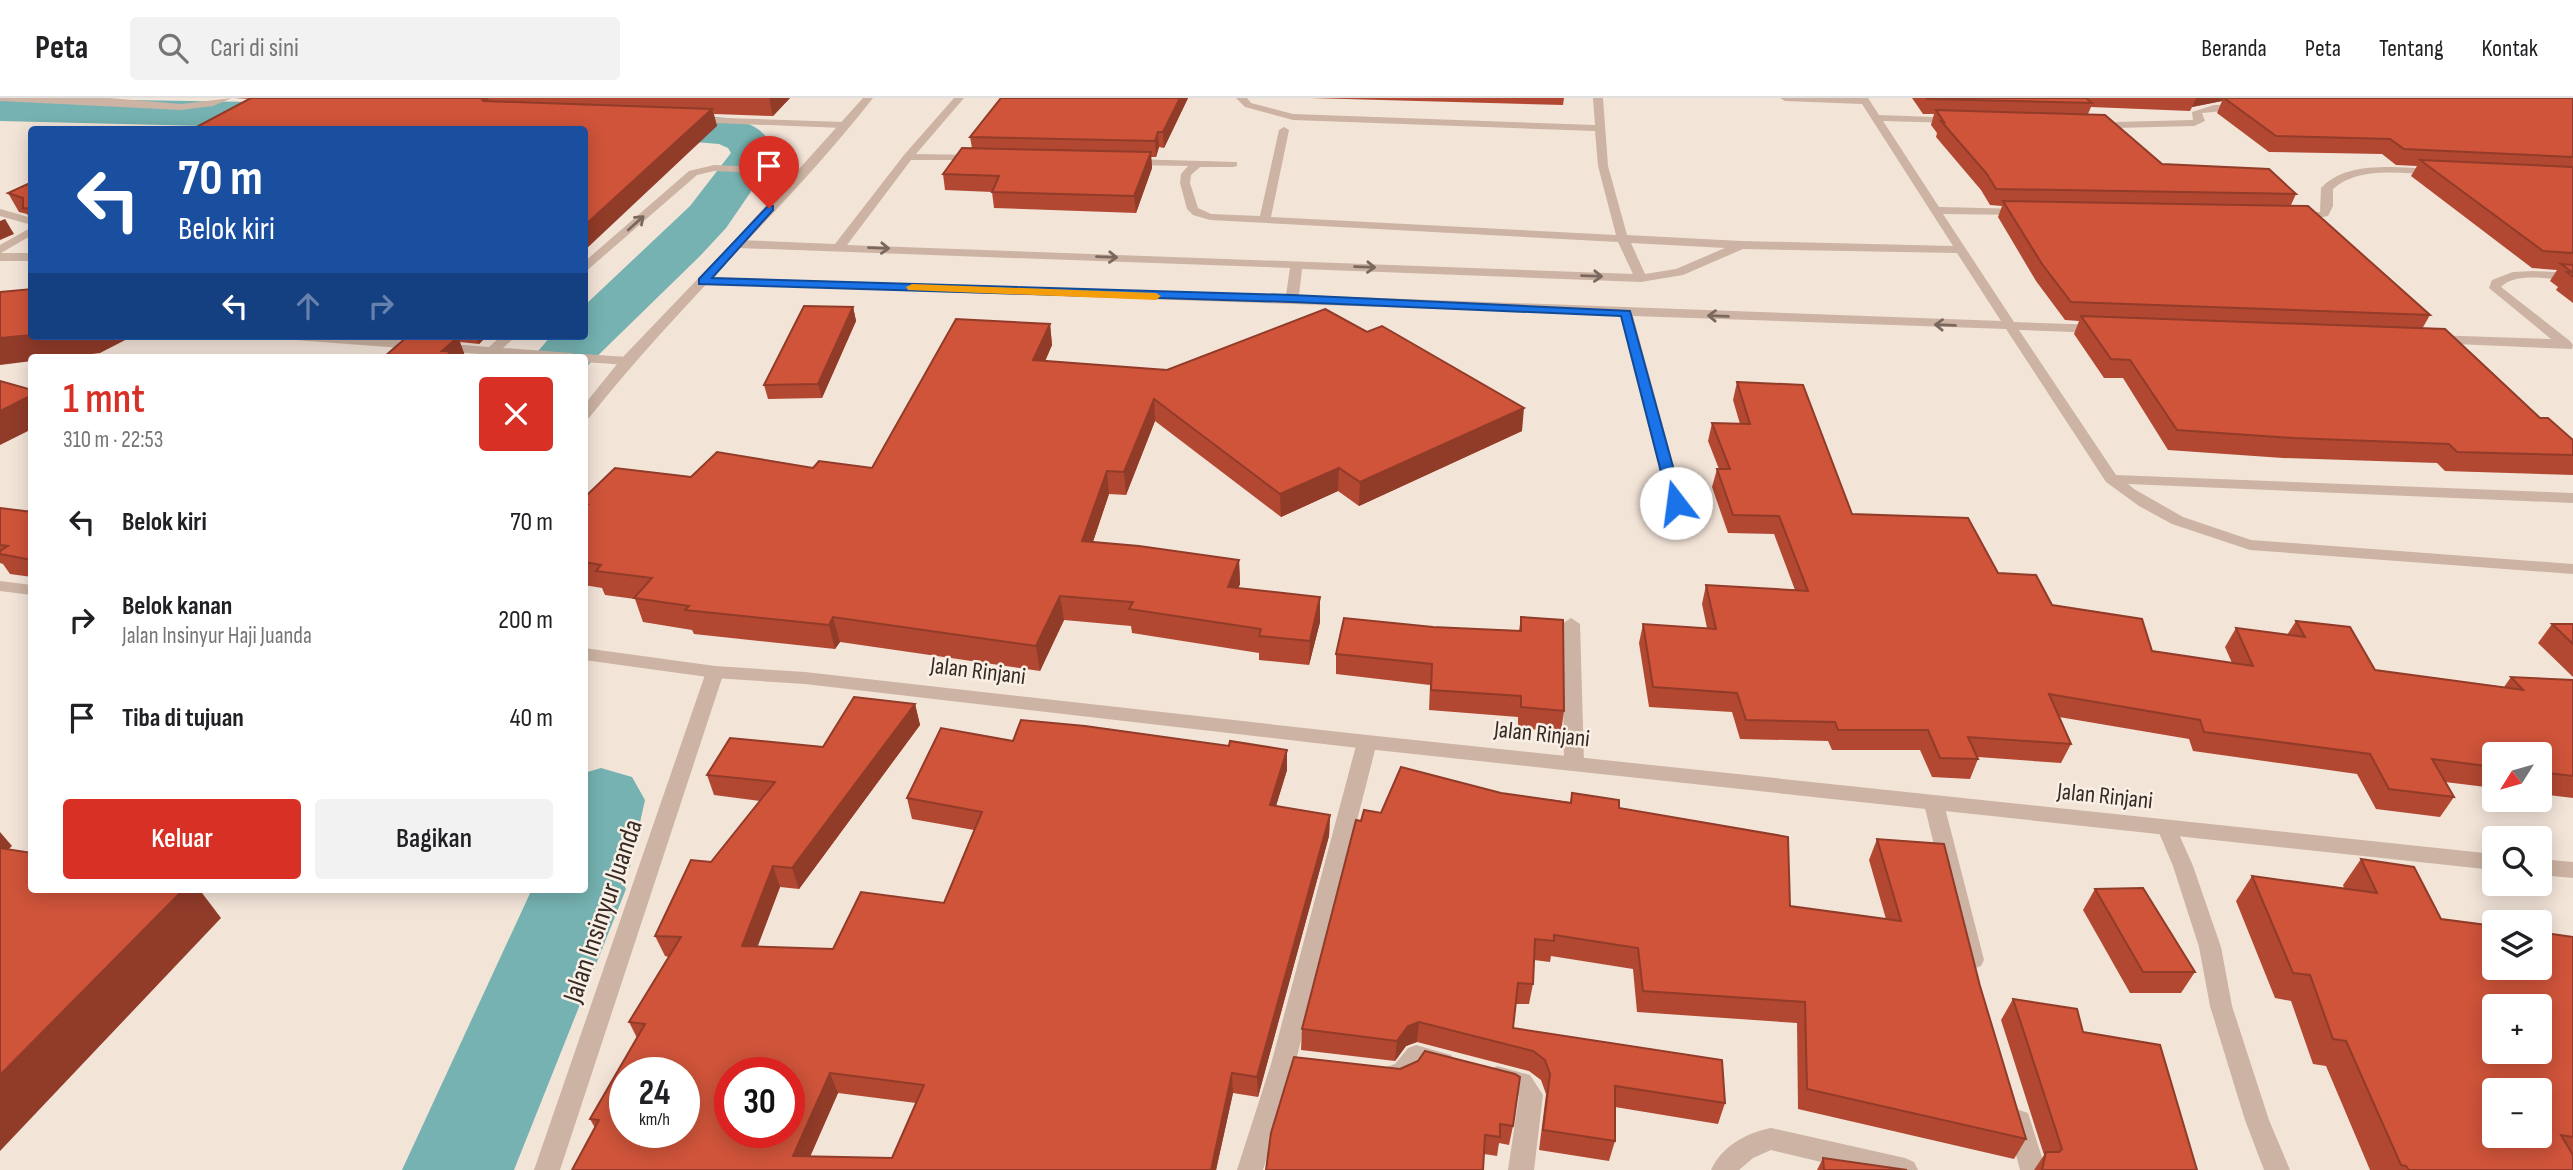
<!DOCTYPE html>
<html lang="id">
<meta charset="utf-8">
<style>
:root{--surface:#fff;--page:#f2f2f2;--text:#202124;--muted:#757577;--line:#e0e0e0;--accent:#d93025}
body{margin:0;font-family:"Sofia Sans Condensed",sans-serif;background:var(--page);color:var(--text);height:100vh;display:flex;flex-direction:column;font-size:26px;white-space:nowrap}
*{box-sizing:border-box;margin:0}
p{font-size:23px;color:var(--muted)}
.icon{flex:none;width:38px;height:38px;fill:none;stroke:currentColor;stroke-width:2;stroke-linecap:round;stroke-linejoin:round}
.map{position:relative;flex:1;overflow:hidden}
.side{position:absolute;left:28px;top:256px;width:560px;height:539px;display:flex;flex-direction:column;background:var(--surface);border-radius:7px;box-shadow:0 4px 18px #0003}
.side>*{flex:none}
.top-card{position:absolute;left:28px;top:28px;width:560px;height:214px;border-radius:7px;box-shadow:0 4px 18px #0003;background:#1a4fa0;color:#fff;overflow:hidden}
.needle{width:46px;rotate:233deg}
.buttons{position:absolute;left:2482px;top:644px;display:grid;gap:14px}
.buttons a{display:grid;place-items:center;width:70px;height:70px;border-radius:7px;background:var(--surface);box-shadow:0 4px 18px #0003;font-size:35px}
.speed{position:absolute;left:609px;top:959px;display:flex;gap:14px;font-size:35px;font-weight:700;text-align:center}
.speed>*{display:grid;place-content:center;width:91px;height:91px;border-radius:50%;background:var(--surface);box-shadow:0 4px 18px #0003;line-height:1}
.speed small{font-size:18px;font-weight:400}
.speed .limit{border:10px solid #d22;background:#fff;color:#111}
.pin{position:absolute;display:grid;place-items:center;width:60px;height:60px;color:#fff;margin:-72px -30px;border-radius:50% 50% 50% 0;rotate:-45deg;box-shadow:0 0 7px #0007}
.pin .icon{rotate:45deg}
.me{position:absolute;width:77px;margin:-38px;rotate:345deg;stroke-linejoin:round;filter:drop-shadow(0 0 5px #0008)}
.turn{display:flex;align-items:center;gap:24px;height:147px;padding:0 35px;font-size:32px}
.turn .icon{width:91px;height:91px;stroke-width:2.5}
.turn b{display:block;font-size:49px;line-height:60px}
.lanes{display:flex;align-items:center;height:66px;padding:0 35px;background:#0003;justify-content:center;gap:35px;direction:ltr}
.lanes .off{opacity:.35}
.round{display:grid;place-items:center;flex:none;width:74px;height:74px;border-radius:7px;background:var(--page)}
.head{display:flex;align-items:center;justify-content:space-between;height:119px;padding:0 35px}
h1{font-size:42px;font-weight:600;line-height:52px;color:var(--accent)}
.action{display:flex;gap:14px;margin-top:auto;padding:14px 35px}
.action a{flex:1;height:80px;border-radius:7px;background:var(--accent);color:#fff;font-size:28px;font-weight:600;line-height:80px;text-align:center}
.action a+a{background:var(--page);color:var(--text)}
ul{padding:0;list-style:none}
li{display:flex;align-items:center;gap:21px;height:98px;padding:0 35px}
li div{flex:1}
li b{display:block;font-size:26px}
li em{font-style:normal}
header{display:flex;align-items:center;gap:42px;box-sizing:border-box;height:98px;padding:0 35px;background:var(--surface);border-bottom:2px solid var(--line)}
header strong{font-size:33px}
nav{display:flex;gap:38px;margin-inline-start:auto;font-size:24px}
.search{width:490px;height:63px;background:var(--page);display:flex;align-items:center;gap:18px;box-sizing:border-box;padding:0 24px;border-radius:7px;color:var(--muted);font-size:26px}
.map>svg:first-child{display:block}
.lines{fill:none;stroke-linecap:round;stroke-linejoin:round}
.river{fill:#75b2b1;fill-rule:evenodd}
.minor{fill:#ccb3a3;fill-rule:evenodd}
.tertiary{fill:#ccb3a3;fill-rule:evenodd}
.wall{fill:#b24832;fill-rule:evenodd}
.shaded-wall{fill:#913b29}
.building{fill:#cf543a;stroke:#913b29;stroke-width:2;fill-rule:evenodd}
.oneway{stroke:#7a685e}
.route{fill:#1a73e8;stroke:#114b97;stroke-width:2}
.slow{fill:#f59e0b}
.labels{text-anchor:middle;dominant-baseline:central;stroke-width:5;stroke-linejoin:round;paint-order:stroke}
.street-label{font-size:24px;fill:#362a26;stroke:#faefe4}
.near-street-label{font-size:28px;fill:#362a26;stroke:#faefe4}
</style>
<header>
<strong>Peta</strong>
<div class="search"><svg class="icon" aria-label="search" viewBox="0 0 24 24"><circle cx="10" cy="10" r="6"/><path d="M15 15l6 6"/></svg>Cari di sini</div>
<nav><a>Beranda</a><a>Peta</a><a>Tentang</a><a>Kontak</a></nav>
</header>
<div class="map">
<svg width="2573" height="1072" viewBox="0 0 2573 1072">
<rect width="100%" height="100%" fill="#f3e4d8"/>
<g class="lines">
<g class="river">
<path d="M0,0L328,5L344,9L350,18L344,27L328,31L0,23Z"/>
<path d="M610,11L727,20C756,27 763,30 777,56L726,130L700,158L584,271V259H533L551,238H584V208L690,108L731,55L728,50L719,46L610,37L594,33L588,24L594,15Z"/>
<path d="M601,670L632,679L645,702L630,769L622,784L626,791L514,1072H402L532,791H584V675Z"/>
</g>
<g class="minor">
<path d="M0,0H109L181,6L232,0L213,8L181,12L0,3Z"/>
<path d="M954,0H964L916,56L978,57L982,58V62H911L847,147L1633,176L1618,144L1210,122L1193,117L1187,111L1180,85L1181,76L1188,68L1129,67L1124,64L1129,61L1237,64V68L1233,69H1200L1191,77L1190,85L1198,110L1211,116L1260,118L1279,32L1284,29L1289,32L1271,119L1616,137L1598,68L1595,33L1293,22L1245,9L1236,0H1247L1251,5L1293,16L1595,27L1593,0H1603L1608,68L1627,137L1741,143L1953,148L1862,6L1785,3L1780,0H1868L1879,17L1960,20V24L1956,25L1883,23L1939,109L2024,111L2030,114L2024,117L1943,116L2014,224L2100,227L2107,231L2100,235L2019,232L2116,377L2573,395V405L2128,386L2134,391L2183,419L2251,442L2573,466V476L2250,452L2172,426L2139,408L2106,384L2006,231L1633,218L1684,405L1676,410L1668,405L1620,217L699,186V180L703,179L1286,197L1290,170L738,150L732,146L738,142L835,146L904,57ZM1631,145L1725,150L1676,171L1645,176ZM1743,151L1957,155L2001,223L1299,197L1302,171L1641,184L1683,177Z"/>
<path d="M2242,6L2247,9L2245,11L2202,15L2205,23L2194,28L2116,30L2111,27L2116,24L2193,22L2192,14L2214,7Z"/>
<path d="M693,19L843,24L848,27L843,30L689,24L688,22Z"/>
<path d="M714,67L800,71L805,74L800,77L714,73L697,77L584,175V164L689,73Z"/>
<path d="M2394,69L2437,71L2442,74L2437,77C2403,76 2360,67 2333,91V108L2328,118L2307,122L2291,118L2297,115L2320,114L2321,90C2340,70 2368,69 2394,69Z"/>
<path d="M0,111L32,120V127L0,118Z"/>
<path d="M32,129V137L1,155H32V163H0V147Z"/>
<path d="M2533,173L2573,175V183C2552,182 2517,173 2501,189L2570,243L2573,247L2572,251L2432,245L2425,241L2432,237L2551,241L2489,190L2492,182L2513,174Z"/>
<path d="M288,238H347L489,249L501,238H516L503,250L572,255L578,258L584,256L627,259L634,263L627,267L584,264V259H519L295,242Z"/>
<path d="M1571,520L1580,526L1584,665L1581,670H1567L1564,665L1562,526Z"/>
<path d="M715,568L724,574L560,1072H534L706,574Z"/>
<path d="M1367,637L1374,639L1377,644L1295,966L1263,1072H1237L1271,966L1357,644L1360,639Z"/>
<path d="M1934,699L1941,701L1944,706L1984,862L1981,868L1973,871L1965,868L1962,862L1924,706L1927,701Z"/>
<path d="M2167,722L2174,725L2193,768L2221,849L2232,908L2269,1022L2290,1072H2264L2245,1022L2210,908L2199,849L2173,768L2157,730L2160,725Z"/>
<path d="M1416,947L1451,957L1455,964L1451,971L1443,974L1421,969C1412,983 1400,991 1383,984L1379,977L1383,970L1395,966L1408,950Z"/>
<path d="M1497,968L1530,977L1543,997L1534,1072H1508L1519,998L1512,992L1489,986L1485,979L1489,972Z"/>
<path d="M2019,1012L2028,1015L2046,1072H2020L2007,1023L2010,1015Z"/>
<path d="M1771,1030L1905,1060L1914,1064L1918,1072H1855L1771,1052L1753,1060L1739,1072H1711C1722,1048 1746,1035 1771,1030Z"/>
</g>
<g class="tertiary">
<path d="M863,0H873C785,112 677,208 589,320L584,321V307L622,260L734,143Z"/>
<path d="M0,483L32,487V497L0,493Z"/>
<path d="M584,550L715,568L805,574L1367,637L2494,756V772L1367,651L805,586L715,580L584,562Z"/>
<path d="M2539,761L2573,764V780L2539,777Z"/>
</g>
</g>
<g class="wall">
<path d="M234,0H790L773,18L714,16L717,28Z"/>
<path d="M1001,0H1188L1164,50L1159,49L1156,59H1151L1152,70L1136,115L994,110L992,94L945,92L943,76L972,50L970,39Z"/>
<path d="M1310,0H1564L1563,7Z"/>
<path d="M1912,0H2573V205L2556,192L2558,189L2550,183L2557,172L2532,170L2411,78L2417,68L2396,67L2382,56L2269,54L2217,15L2222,3L2192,9L2190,13L2091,9L2088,16L2162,66L2296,96L2291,107L2430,217L2422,231L2540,320L2573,342V377L2445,373L2437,365L2283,360L2168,352L2123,280H2104L2074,236L2079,223L2065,222L2036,183L1998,119L2002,108L1990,107L1981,92L1936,39L1937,35L1931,27L1934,16H1923Z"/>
<path d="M32,84V124L27,116L19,114L8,95Z"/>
<path d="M853,209L856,223L822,300L768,301L764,287Z"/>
<path d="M1050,226L1052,247L1045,263L1522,333L1359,408L1338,393L1281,419L1155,323L1126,397L1109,396L1093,444L1239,462L1240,486L1238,491L1320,524L1309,567L1259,562V555L1132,535L1131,528L1064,522L1040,573L840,544L835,551L694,536L692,532L643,524L635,501L605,497L602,490L584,487V400L691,379L872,370Z"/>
<path d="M408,238H487L479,246L460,244L465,258L464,259H384Z"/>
<path d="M1737,284L1852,416L1998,475L2052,507L2152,553L2232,565L2225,549L2236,530L2287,537L2296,523L2375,572L2504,589L2511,579L2573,582V700L2539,696V656H2494V690L2445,684L2454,699L2440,719L2376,711L2357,676L2193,653L2189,641L2059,619L2071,646L2061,665L1978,659V661L1970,681L1932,679L1920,652H1832L1828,643L1740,641L1732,614L1649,609L1639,545L1643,526L1707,530L1702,506L1706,487L1795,492L1774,436L1728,435L1712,389L1717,371H1719L1708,343L1712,325L1740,326L1733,302Z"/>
<path d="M0,410L32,414V479L10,476L3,466L0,465Z"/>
<path d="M1521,519L1564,613L1561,634L1518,630V619L1429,612L1430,587L1336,576V556L1433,529L1519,533Z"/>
<path d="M2552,526H2573V579L2538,545Z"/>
<path d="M915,606L920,627L799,791L780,789L757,849L833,851L944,805L974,732L912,721L907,700L1013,643L1287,672L1276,708L1330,717L1329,738L1258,999L1233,995L1216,1072H572L595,1030L590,1021L637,940L629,924L669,859L665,858L655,838L711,764L760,703L714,697L707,677L823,649ZM838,995L916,1005L892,1060L810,1059Z"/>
<path d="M1501,695L1570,704L1572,695L1619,710L1790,808L1886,821L1869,762L1877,741L1980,888L2026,1041L2014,1061L1798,1011L1797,925L1637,914L1633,871L1551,858L1550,864L1534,862L1533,886L1529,906H1516L1513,930L1725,1005L1718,1026L1615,1009V1043L1609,1063L1539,1052L1546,996L1541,982L1529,973L1417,944L1406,948L1395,963L1301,952L1302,931L1361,723L1381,715Z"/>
<path d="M2361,761L2441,821L2573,839V1072H2370L2326,968L2313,966L2291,903L2275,900L2236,803L2252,778L2344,790L2343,787Z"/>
<path d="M2095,791L2195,874L2181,895H2130L2083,812Z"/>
<path d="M2013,901L2083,934L2197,1072H2034L2044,1057L2001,922Z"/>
<path d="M1294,959L1513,1028L1509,1047L1499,1045L1497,1058L1484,1056Z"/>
<path d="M1823,1060L1907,1072H1817Z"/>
</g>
<g class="shaded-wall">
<path d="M480,0H488L492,11L485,15Z"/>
<path d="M769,0H790L773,18Z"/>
<path d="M1180,0H1188L1164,50L1163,34Z"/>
<path d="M2196,0H2223L2222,3L2192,9L2190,13Z"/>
<path d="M712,11L717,28L584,153V128Z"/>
<path d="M1158,34L1159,49L1156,59L1155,43Z"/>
<path d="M1151,54L1152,70L1136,115L1134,98Z"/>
<path d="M5,121L14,136L0,142V123Z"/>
<path d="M853,209L856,223L822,300L818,286Z"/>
<path d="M1050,226L1052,247L1036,284L1033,262Z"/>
<path d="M32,237V238H133L100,255L68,259H32V263L0,267V240Z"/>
<path d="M476,238H487L479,246Z"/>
<path d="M458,239L465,258L464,259H445L442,253Z"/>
<path d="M32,297V331L0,347V313Z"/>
<path d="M1154,301L1155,323L1126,397L1124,374Z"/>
<path d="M1524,310L1522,333L1359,408L1360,384Z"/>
<path d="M1339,370L1338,393L1281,419L1280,396Z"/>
<path d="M1107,373L1109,396L1085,467L1082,443Z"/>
<path d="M1239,462L1240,486L1228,514V489Z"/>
<path d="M1060,498L1064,522L1040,573L1036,548Z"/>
<path d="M1320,499V524L1309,567L1310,543Z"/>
<path d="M833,519L840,544L835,551L829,527Z"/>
<path d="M915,606L920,627L799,791L792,770Z"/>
<path d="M1287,652V672L1270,727V707Z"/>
<path d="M1330,717L1329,738L1258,999L1257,979Z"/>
<path d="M0,734L12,748L0,759Z"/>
<path d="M773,768L780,789L750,869L742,848Z"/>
<path d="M184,791H199L221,820L0,1053V977Z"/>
<path d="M1419,924L1417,944L1406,948L1395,963L1397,943L1408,928Z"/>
<path d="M830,975L838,995L804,1072L793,1058Z"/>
<path d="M1232,975L1233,995L1216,1072H1211Z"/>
</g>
<g class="building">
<path d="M251,0H481L483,3L712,11L584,128V32H191Z"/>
<path d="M1001,0H1180L1163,34H1158L1155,43L970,39Z"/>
<path d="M1927,0H2086L2092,5L1927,1Z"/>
<path d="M2224,0H2573V59L2404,51L2390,41L2276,38Z"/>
<path d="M1936,12L2105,17L2162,66L2269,71L2296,96L1996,91L1987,76L1941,23L1944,24Z"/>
<path d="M962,50L1151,54L1134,98L992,94L999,78L943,76Z"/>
<path d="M2420,62L2573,69V155L2543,153Z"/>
<path d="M32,84V111L23,110V100L8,95Z"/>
<path d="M2003,103L2308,108L2430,217L2071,204L2042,166Z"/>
<path d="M2561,166L2573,167V179L2567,174H2572Z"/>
<path d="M32,191V237L0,240V194Z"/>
<path d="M804,208L853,209L818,286L764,287Z"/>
<path d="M1325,211L1367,234L1382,228L1524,310L1360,384L1339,370L1280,396L1154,301L1124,374L1107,373L1082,443L1139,448L1239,462L1228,489L1320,499L1310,543L1259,538L1261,531L1129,511L1133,504L1060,498L1036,548L833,519L829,527L685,512L689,508L634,500L652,480L596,473L601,467L584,464V409L587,407H584V400L615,370L691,379L717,354L813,370L819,363L872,370L956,221L1050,226L1033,262L1167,272Z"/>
<path d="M2081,218L2445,231L2540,320H2548L2573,342V357L2457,354L2449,346L2293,340L2177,332L2130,262L2111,261Z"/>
<path d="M408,238H440L458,239L442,253H451L445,259H384Z"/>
<path d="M0,283L32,292V297L0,313Z"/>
<path d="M1737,284L1803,287L1852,416L1968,420L1998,475L2036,477L2052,507L2142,521L2152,553L2253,568L2236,530L2305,539L2296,523L2350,529L2375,572L2523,592L2511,579L2573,582V678L2539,674V656H2494V669L2432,661L2454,699L2389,691L2370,656L2204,634L2200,622L2049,596L2071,646L1968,639L1978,661L1940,660L1928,632H1838L1835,624L1746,622L1737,595L1653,589L1643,526L1716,531L1706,487L1808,493L1779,418L1733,417L1717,371H1730L1712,325L1750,326Z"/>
<path d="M0,410L32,414V462L0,456V453L8,448L0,447Z"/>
<path d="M1521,519L1563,522L1564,613L1521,609V598L1431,592L1432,566L1336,556L1344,520L1433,529L1521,533Z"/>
<path d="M2552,526H2573V546Z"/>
<path d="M854,599L915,606L792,770L773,768L742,848L833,851L861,794L944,805L982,714L907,700L941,630L1013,643L1021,622L1085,628L1229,648L1230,643L1287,652L1270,707L1330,717L1257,979L1232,975L1211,1072H572L599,1022L590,1021L645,926L629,924L681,839L655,838L691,762L711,764L775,684L707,677L730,640L823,649ZM625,975H684V1034H625ZM730,975H789V1034H730ZM830,975L924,987L892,1060L793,1058Z"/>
<path d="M1401,669L1501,695L1571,705L1572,695L1619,702V710L1788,739L1790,808L1901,823L1877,741L1944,746L1980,888L2026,1041L1807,991L1805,904L1643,893L1638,850L1554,837V843L1535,841L1533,886L1518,885L1513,930L1722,962L1725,1005L1615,988V1043L1543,1032L1550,976L1545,962L1533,953L1419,924L1408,928L1397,943L1302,931L1356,722L1361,723L1364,712L1381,715Z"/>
<path d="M0,750L32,755V791H184L0,977Z"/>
<path d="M2361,761L2414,769L2441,821L2494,828V870H2539V834L2573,839V1039L2561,1037L2573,1057V1072H2409L2406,1068L2401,1067L2346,943L2333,941L2310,877L2293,875L2252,778L2377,795ZM2494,908H2539V954H2494ZM2494,992H2539V1038H2494Z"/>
<path d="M2143,790L2195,874H2143L2095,791Z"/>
<path d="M2013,901L2077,911L2083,934L2160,947L2197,1072H2042L2046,1054H2059L2062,1051Z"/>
<path d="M1425,953L1515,976L1520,979L1513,1028L1500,1026V1039L1485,1037L1483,1072H1266L1271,1035L1294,959L1400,971L1418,963Z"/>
<path d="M1823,1060L1907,1072H1824Z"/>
</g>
<defs><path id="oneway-shaft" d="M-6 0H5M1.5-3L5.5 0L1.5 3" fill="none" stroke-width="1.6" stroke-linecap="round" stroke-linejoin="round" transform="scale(1.75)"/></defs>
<g class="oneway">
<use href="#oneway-shaft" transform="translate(636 125) rotate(-42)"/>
<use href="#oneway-shaft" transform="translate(879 150) rotate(2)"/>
<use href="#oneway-shaft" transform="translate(1107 159) rotate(2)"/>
<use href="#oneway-shaft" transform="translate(1365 169) rotate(2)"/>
<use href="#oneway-shaft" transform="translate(1592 178) rotate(2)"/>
<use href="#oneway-shaft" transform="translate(1718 218) rotate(-178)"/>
<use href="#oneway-shaft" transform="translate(1945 227) rotate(-178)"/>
</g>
<path class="route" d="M769,107L773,108V112L712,180L1292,197L1630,213L1683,405L1676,409L1669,405L1621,218L1292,204L699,186V181Z"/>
<path class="slow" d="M912,186L1156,195L1161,198L1156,202L908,192L906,189Z"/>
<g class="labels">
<g class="street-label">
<text transform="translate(978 573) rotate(7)">Jalan Rinjani</text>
<text transform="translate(1542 636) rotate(6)">Jalan Rinjani</text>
<text transform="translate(2105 698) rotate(6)">Jalan Rinjani</text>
</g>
<g class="near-street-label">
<text transform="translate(603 813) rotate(-71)">Jalan Insinyur Juanda</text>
</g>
</g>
</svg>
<div class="buttons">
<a><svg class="needle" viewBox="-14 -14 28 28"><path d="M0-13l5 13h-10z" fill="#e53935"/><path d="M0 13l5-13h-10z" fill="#757577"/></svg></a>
<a><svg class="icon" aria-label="search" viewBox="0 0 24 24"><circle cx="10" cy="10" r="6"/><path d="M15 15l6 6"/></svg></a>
<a><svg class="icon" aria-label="layers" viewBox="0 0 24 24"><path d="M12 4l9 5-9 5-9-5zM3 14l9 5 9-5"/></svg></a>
<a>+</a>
<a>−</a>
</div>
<div class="speed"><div>24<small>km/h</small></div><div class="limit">30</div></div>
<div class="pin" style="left:769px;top:110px;background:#d93025"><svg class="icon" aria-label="arrive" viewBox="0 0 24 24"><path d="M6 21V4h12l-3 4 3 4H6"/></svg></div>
<svg class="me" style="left:1676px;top:405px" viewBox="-20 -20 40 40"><circle r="19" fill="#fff"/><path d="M0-13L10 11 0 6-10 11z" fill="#1a73e8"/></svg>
<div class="top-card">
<div class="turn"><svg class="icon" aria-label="left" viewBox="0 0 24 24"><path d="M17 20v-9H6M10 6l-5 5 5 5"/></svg><div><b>70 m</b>Belok kiri</div></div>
<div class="lanes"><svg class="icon" aria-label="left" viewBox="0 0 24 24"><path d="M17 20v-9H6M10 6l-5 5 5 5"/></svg><svg class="icon off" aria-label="ahead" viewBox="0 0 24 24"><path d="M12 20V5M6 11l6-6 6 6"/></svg><svg class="icon off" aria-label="right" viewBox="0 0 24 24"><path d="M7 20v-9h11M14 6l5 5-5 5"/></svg></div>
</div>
<section class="side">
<div class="head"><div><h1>1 mnt</h1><p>310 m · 22:53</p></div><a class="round" style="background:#d93025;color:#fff"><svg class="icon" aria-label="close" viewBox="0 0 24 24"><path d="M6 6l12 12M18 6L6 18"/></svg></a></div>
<ul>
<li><svg class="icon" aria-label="left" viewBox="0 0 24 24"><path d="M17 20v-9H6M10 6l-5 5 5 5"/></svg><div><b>Belok kiri</b></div><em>70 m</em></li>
<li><svg class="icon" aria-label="right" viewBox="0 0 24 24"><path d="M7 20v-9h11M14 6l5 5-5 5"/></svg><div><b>Belok kanan</b><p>Jalan Insinyur Haji Juanda</p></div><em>200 m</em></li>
<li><svg class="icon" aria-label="arrive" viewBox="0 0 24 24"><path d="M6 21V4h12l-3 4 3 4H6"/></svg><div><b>Tiba di tujuan</b></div><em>40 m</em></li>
</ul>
<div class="action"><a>Keluar</a><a>Bagikan</a></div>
</section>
</div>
